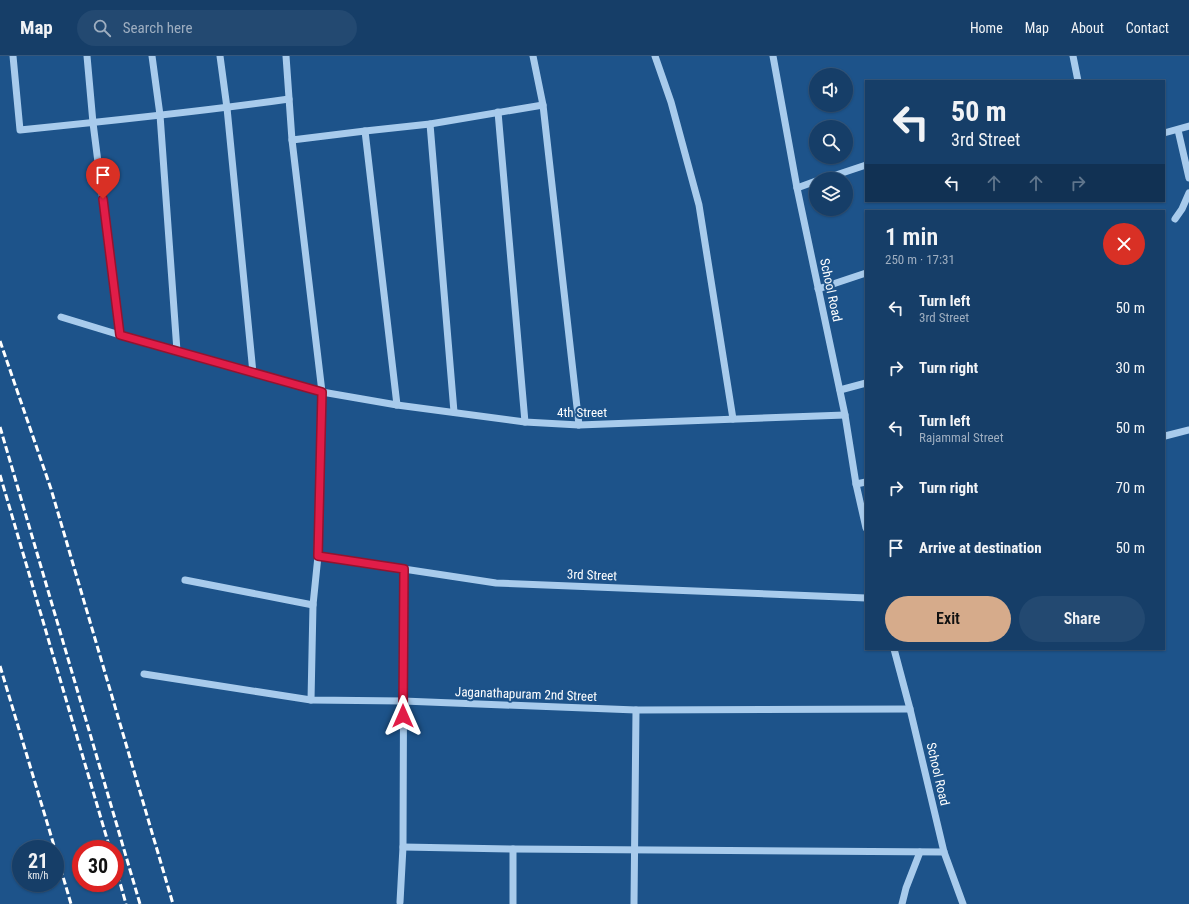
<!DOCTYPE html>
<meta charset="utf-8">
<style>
:root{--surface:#163e68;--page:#234971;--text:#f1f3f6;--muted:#9eaec0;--line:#35577c;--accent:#d6ab8b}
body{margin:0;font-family:"Roboto Condensed",sans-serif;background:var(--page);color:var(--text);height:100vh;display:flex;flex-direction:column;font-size:15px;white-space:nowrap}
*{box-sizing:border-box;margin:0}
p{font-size:13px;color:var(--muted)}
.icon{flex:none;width:22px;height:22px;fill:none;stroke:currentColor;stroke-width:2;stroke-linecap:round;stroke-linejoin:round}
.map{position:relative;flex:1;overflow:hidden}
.panel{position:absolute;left:865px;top:154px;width:300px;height:440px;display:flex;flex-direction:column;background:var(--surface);border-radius:0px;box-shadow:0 1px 3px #0004,0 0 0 1px var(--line)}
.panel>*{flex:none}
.guide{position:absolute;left:865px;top:24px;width:300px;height:122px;border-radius:0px;box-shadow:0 1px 3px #0004,0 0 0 1px var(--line);background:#163e68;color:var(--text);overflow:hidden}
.buttons{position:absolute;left:809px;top:12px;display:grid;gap:8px}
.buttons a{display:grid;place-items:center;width:44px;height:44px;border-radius:50%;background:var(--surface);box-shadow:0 1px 3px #0004,0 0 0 1px var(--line);font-size:20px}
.speed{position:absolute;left:12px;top:784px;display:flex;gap:8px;font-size:20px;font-weight:700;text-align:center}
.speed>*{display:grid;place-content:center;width:52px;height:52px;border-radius:50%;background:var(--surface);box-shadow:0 1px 3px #0004,0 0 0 1px var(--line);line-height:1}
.speed small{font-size:10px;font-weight:400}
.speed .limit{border:6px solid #d22;background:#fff;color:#111}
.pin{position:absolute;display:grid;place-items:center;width:34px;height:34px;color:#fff;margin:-41px -17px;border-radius:50% 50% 50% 0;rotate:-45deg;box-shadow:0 0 4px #0007}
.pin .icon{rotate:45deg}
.me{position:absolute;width:44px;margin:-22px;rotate:0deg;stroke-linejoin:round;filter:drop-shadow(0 0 3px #0008)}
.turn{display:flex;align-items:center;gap:14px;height:84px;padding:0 20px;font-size:18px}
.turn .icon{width:52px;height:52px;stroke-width:2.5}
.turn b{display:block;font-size:28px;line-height:34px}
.lanes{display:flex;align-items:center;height:38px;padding:0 20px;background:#0003;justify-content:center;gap:20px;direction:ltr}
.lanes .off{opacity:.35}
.round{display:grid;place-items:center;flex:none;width:42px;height:42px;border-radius:21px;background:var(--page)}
.head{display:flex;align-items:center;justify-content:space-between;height:68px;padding:0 20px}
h1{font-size:24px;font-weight:600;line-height:30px}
.cta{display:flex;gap:8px;margin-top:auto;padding:8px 20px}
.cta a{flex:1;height:46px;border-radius:24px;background:var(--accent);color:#111;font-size:16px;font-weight:600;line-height:46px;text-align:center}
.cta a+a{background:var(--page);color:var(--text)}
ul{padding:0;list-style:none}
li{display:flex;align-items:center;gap:12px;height:60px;padding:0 20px}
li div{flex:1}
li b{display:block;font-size:15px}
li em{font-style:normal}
header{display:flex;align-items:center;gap:24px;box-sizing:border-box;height:56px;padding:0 20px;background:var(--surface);border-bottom:1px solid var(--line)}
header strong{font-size:19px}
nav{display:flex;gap:22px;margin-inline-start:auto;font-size:14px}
.search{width:280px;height:36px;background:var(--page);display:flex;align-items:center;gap:10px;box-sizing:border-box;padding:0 14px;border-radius:22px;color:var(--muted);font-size:15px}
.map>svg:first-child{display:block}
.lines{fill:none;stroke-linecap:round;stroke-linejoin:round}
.minor{stroke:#a8cbec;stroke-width:7}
.rail{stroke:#fff;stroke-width:3;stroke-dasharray:7 3;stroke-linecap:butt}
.route-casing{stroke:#92132f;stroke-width:10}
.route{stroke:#e11d48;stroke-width:7}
.labels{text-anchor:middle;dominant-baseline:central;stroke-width:4;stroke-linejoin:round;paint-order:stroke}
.street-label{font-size:13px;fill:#fff;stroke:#1d538a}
</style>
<header>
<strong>Map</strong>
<div class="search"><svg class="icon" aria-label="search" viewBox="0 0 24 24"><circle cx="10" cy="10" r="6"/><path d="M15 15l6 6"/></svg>Search here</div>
<nav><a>Home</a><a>Map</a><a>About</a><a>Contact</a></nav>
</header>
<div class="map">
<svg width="1189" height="848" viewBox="0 0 1189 848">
<rect width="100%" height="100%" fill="#1d538a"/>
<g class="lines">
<g class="minor">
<path d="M13,0L20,74C110,65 199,56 289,43"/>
<path d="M87,0L93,67L120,279"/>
<path d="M152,0L160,59L177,295"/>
<path d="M220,0L227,52L253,317"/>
<path d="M286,0L292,84L322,336L318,500L313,549L311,644"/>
<path d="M533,0L543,49L579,369"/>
<path d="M655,0L671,46L699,149L733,363"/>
<path d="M773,0L797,132L845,359L856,428L866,472"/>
<path d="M1073,0L1078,25"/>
<path d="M498,56L525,366"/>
<path d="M430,68L454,356"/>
<path d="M1178,74L1189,122"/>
<path d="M365,75L397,349"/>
<path d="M1164,77L1189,70"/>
<path d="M292,84L365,75L430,68L543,49"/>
<path d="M824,123L866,109"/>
<path d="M797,132L816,125"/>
<path d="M1175,163L1182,153L1189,137"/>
<path d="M818,233L866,217"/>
<path d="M61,261L120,279L322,336L397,349L525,366L579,369L845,359"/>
<path d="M840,334L866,327"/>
<path d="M1165,380L1189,374"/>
<path d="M856,428L866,426"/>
<path d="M318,500L496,527L866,542"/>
<path d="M185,524L313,549"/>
<path d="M894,593L910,653L944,796L963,848"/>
<path d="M144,618L311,644L403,645L636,654L910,653"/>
<path d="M403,791L513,793L944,796"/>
<path d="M400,846L403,791L404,513"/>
<path d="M513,848V793"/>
<path d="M634,848L636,654"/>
<path d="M902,848L906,832L920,796"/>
</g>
<g class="rail">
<path d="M0,285L51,433L173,848"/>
<path d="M0,371L140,848"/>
<path d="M0,419L110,793"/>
<path d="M0,610L55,793"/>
<path d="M55,793L71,848"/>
<path d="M115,809L126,848"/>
</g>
</g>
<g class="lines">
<g class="route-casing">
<path id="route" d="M103,143L120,279L322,336L318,500L404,513L403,660"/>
</g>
<use href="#route" class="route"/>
</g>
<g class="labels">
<g class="street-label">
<text transform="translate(831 234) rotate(78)">School Road</text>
<text x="582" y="356">4th Street</text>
<text transform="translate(592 519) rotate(2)">3rd Street</text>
<text transform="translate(526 638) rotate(2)">Jaganathapuram 2nd Street</text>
<text transform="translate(938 718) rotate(77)">School Road</text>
</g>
</g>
</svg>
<div class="buttons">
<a><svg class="icon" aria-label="sound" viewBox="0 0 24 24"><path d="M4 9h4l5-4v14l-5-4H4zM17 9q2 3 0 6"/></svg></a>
<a><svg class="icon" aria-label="search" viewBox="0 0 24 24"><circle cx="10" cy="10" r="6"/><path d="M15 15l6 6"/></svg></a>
<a><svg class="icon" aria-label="layers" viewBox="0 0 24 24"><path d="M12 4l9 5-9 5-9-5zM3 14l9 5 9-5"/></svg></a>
</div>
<div class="speed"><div>21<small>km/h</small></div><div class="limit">30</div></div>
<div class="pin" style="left:103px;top:143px;background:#d93025"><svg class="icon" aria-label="arrive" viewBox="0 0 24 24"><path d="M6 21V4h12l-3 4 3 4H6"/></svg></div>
<svg class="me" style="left:403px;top:660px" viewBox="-20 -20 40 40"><path d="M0-17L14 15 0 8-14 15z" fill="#e11d48" stroke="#fff" stroke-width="4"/></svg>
<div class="guide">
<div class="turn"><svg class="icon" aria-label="left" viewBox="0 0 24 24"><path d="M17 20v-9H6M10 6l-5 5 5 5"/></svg><div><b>50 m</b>3rd Street</div></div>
<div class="lanes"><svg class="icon" aria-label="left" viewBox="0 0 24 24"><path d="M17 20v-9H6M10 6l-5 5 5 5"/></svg><svg class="icon off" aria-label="ahead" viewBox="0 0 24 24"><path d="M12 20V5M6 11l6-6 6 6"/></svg><svg class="icon off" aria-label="ahead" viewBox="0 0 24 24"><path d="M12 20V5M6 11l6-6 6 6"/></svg><svg class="icon off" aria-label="right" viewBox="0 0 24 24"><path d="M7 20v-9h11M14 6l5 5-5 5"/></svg></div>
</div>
<section class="panel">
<div class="head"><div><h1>1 min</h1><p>250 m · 17:31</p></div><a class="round" style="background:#d93025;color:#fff"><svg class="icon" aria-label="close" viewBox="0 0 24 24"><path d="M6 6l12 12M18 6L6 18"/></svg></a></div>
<ul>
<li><svg class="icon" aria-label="left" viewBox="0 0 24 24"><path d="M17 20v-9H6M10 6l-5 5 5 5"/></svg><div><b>Turn left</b><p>3rd Street</p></div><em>50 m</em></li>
<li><svg class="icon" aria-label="right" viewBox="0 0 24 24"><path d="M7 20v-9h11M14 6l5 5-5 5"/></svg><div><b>Turn right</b></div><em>30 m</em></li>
<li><svg class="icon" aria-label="left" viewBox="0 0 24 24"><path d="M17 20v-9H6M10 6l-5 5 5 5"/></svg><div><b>Turn left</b><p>Rajammal Street</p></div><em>50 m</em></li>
<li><svg class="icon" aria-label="right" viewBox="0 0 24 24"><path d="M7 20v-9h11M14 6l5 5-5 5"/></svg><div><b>Turn right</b></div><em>70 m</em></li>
<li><svg class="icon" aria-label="arrive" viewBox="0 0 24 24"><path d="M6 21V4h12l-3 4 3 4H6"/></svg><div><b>Arrive at destination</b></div><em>50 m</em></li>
</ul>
<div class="cta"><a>Exit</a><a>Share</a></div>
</section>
</div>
